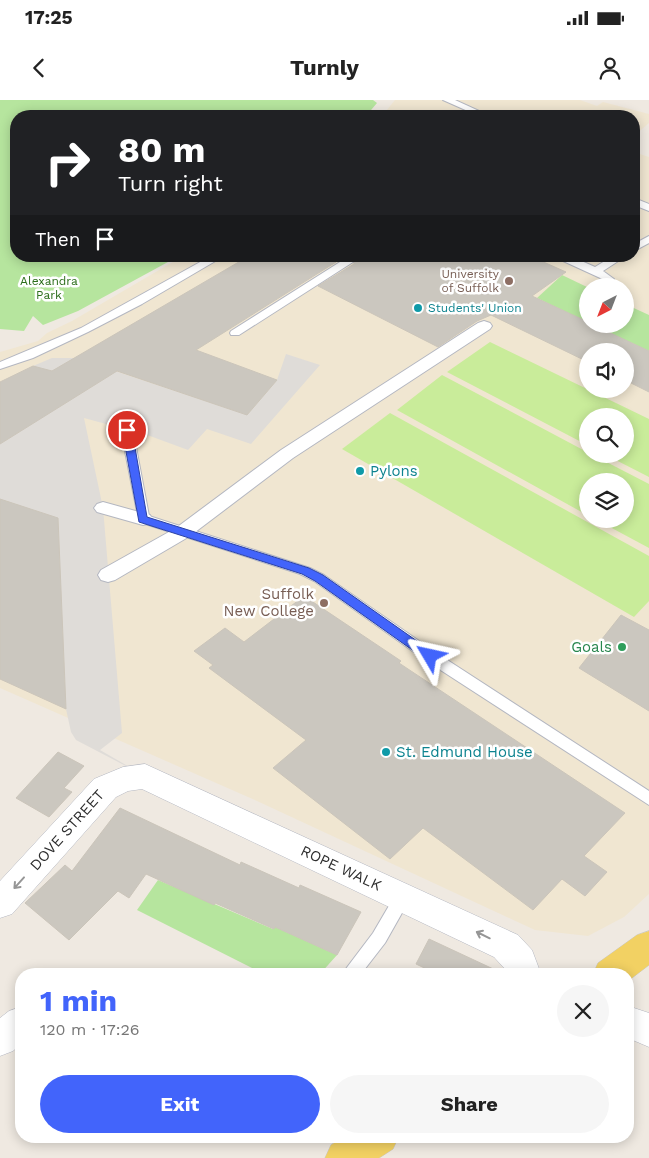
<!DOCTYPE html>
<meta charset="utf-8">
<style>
:root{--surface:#fff;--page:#f6f6f6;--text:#222;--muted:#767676;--accent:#4264fb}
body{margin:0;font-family:"Work Sans",sans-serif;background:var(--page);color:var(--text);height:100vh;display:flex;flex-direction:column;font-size:19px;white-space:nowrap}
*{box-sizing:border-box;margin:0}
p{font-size:16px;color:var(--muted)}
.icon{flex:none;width:28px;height:28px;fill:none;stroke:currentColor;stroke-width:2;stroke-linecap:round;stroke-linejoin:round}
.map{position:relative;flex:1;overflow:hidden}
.panel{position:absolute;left:15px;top:868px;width:619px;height:175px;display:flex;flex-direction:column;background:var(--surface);border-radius:20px;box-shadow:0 2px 12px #0003}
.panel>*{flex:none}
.top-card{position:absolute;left:10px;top:10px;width:630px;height:152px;border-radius:20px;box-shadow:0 2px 12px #0003;background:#202124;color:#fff;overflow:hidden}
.needle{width:32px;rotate:222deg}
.controls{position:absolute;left:579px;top:178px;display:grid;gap:10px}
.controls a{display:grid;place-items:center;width:55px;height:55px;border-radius:50%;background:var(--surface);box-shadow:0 2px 12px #0003;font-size:25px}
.pin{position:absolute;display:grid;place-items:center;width:42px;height:42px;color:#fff;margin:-21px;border:2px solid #fff;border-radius:50%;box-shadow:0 1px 5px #0007}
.me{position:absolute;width:55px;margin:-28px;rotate:306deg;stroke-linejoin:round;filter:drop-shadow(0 0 4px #0008)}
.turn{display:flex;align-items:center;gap:18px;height:105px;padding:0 25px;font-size:22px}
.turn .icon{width:65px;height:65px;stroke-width:2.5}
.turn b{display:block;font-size:35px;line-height:42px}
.then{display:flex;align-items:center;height:48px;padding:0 25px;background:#0003;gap:10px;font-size:19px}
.round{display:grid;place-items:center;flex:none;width:52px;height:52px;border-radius:26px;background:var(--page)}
.summary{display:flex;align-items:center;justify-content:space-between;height:85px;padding:0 25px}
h1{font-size:30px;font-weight:700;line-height:38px;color:var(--accent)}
.button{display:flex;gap:10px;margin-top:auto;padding:10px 25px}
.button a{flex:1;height:58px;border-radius:30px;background:var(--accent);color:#fff;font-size:20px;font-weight:700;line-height:58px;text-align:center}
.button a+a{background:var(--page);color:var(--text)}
.status{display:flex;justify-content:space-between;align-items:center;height:35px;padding:0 25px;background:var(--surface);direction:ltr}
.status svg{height:14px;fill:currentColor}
header{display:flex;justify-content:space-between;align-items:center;height:65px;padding:0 25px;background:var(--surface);font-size:22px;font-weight:700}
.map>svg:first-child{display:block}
.education{fill:#f0e6d1;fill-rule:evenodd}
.green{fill:#b6e59e}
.pitch{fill:#c9ec9a}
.plaza{fill:#dfdcd8}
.building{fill:#cbc7bf;stroke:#cbc5ba}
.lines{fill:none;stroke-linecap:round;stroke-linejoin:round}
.service-casing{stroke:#b4b7c1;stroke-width:2}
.pedestrian-casing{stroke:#b4b7c1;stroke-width:2}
.minor-casing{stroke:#b4b7c1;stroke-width:1}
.primary-casing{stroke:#c9c9c9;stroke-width:1}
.service{fill:#fff;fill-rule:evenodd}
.pedestrian{fill:#fff;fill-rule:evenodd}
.minor{fill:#fff;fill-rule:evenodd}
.primary{fill:#f2d163;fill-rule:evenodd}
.oneway{stroke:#969696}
.route{fill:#4264fb;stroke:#2b41a3}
.education-dot{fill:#8d6e63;stroke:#fff;stroke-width:2}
.culture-dot{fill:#0f9aa8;stroke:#fff;stroke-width:2}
.leisure-dot{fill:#2e9e5b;stroke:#fff;stroke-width:2}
.labels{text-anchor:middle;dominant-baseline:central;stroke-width:5;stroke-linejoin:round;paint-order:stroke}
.far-education-label{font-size:12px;fill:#785e54;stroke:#fff;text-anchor:end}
.far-park-label{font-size:12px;fill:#2c6e1b;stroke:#fff}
.far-culture-label{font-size:12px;fill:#0d838f;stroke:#fff;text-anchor:start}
.culture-label{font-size:15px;fill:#0d838f;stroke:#fff;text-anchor:start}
.education-label{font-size:15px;fill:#785e54;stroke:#fff;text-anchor:end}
.leisure-label{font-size:15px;fill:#27864d;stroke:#fff;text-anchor:end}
.street-label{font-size:15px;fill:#2e2e2e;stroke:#fff}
</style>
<div class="status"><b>17:25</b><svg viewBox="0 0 49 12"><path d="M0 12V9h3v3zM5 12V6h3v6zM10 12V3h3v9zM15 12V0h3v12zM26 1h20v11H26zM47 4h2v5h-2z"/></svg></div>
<header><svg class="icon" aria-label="back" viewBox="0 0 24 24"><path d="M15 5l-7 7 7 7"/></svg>Turnly<svg class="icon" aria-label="person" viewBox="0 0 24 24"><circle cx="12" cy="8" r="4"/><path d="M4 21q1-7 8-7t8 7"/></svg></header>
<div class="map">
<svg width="649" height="1058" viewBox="0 0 649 1058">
<rect width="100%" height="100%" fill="#efe9e1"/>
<g class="education">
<path d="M395,0H580L597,6L603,2L649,14V23L634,36V16H382Z"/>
<path d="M634,52L649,57V794L624,817L588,836L535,830L257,701L0,588V252L38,241L47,233L72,221L183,156H634ZM588,186H625V224H588ZM588,251H625V289H588ZM588,316H625V354H588ZM588,381H625V419H588Z"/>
</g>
<g class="green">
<path d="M0,0H373L377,3L366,16H16V156H179L78,211L43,225L33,216L24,231L0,229Z"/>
<path d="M562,175L587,187V222L537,198Z"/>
<path d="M625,204L649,215V251L591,224H625Z"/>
<path d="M158,780L273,829L275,827L337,855L320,874H264L137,810Z"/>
</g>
<g class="pitch">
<path d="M490,242L649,319V377L604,354H625V316H588L587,345L447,272Z"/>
<path d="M442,275L587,352L588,354H591L649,384V448L595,419H625V381H588L587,415L397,310Z"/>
<path d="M390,313L649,456V501L634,517L342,349Z"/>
</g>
<path class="plaza" d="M286,254L320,265L251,344L207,329L188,350L150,336L84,318L103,408L122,633L100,650L145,676L76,640L71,632L66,609L58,419L0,399V344L94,284L33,266L52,258H76L247,315L277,280Z"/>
<g class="building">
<path d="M249,156H328L336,162L196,250L277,280L247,315L117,271L0,344V282L33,266L52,271Z"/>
<path d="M348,156H530L566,172L532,196L588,222V224H591L649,251V292L625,280V251H588V262L491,215L477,221L438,247L318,186L354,164V160Z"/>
<path d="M0,399L58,418L66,609L0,579Z"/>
<path d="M304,496L401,561L399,563L625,713L584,756L607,772L585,796L562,779L533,810L423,728L390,759L273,668L306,640L209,568L213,565L194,551L225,528L244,542Z"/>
<path d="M621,515L649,530V611L579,568Z"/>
<path d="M58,652L84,666L64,688L72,692L49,717L16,698Z"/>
<path d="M120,708L240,765L241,762L299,788L300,785L361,812L337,855L275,827L274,829L215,803L214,805L146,774L129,798L118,791L69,840L25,803L65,765L72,771Z"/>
<path d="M429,839L504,874H437L416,864Z"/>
</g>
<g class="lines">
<g class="service-casing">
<g id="service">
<path d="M443,0H455L490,16H479Z"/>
<path d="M634,98L649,104V111L634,105Z"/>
<path d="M649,136V143L634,151V144Z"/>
<path d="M211,156H224L142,204L88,232L33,258L0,269V262L81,228Z"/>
<path d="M330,156H344L353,162L239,235H231L230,233L231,231L340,162Z"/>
<path d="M561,156H570L595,167L613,156H626L603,171L614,179L609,182L561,160Z"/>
<path d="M127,327L133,331L149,416L310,468L324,475L435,552L649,691V705L425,560L314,481L300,474L139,422L121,331Z"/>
<path d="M403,790L409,792L411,797L385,843L361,874H342L373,833L397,792Z"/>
</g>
</g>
<g class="pedestrian-casing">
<g id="pedestrian">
<path d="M484,221L490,223L492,226L490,229L293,358L190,436L115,480L108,482L101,480L98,475L101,470L176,428L281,350L478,223Z"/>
<path d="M103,402L150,415L152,419L150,423L143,425L97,412L94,408L97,404Z"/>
</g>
</g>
<g class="minor-casing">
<g id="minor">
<path d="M145,664L518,835L532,850L541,874H507L505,869L494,857L142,689L128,691L116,697L12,814L0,818V781L94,679L123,667Z"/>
<path d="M628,906L649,913V947L628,938Z"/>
<path d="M21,907V944L13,951L0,956V918L9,911Z"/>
</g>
</g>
<g class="primary-casing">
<g id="primary">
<path d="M649,831V865L628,881V874H593L598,863L637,835Z"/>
<path d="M345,1036H399L393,1049L379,1058H325L331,1045Z"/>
</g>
</g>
<use href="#service" class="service"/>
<use href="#pedestrian" class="pedestrian"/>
<use href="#minor" class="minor"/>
<use href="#primary" class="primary"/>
</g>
<defs><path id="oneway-shaft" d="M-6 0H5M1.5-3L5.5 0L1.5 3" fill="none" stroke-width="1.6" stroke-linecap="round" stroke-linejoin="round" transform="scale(1.25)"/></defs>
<g class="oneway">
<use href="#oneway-shaft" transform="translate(19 783) rotate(132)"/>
<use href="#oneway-shaft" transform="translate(483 835) rotate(-154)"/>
</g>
<path class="route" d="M127,327L132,330L147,417L309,468L323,475L434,553L435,556L434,559H425L315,481L302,474L139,422L122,330Z"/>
<g class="education-dot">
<circle cx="509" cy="181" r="5"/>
<circle cx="324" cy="503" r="5"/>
</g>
<g class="culture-dot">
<circle cx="418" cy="208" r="5"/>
<circle cx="360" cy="371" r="5"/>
<circle cx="386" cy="652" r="5"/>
</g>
<circle class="leisure-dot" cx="622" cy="547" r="5"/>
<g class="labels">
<g class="far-education-label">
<text x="499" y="174">University<tspan x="499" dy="14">of Suffolk</tspan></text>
</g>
<g class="far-park-label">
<text x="49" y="181">Alexandra<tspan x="49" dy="14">Park</tspan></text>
</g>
<g class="far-culture-label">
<text x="428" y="208">Students' Union</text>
</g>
<g class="culture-label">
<text x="370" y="371">Pylons</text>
<text x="396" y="652">St. Edmund House</text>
</g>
<g class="education-label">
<text x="314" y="494">Suffolk<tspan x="314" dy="17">New College</tspan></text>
</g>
<g class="leisure-label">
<text x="612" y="547">Goals</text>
</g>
<g class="street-label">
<text transform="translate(67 730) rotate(-48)">DOVE STREET</text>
<text transform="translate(341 768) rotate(25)">ROPE WALK</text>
</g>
</g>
</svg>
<div class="controls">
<a><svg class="needle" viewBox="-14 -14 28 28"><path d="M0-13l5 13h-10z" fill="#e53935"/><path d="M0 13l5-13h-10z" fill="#767676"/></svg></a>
<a><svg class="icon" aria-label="sound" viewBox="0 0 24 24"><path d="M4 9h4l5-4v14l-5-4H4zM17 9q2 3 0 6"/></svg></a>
<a><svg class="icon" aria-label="search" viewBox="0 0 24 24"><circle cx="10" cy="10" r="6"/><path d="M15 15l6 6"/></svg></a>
<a><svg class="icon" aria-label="layers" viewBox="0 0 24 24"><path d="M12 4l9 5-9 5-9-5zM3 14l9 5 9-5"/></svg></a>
</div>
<div class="pin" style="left:127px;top:330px;background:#d93025"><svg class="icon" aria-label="arrive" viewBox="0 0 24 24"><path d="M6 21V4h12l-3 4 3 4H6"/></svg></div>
<svg class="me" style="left:430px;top:556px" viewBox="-20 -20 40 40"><path d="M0-17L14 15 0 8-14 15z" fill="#4264fb" stroke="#fff" stroke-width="4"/></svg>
<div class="top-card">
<div class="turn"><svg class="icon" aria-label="right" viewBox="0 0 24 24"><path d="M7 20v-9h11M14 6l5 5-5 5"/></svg><div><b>80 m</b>Turn right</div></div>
<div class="then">Then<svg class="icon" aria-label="arrive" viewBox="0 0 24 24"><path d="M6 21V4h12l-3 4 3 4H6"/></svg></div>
</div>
<section class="panel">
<div class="summary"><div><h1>1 min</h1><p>120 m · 17:26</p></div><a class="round"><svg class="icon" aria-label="close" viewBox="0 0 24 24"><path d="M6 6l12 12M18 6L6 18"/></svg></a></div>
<div class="button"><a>Exit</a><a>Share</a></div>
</section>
</div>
